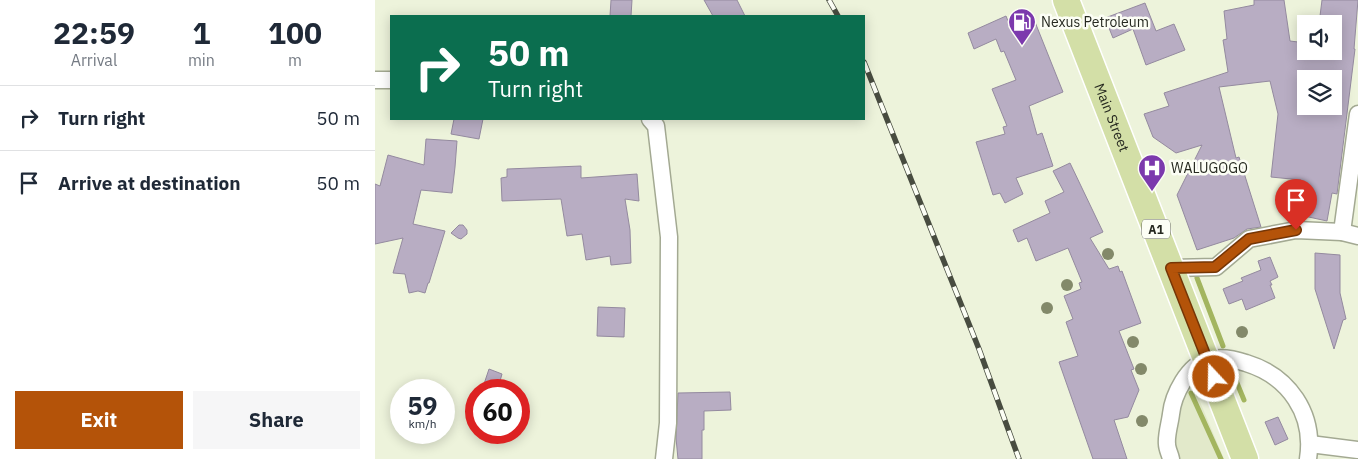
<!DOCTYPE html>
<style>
:root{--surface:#fff;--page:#f6f6f7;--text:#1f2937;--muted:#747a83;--line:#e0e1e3;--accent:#b45309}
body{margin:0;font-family:"IBM Plex Sans",sans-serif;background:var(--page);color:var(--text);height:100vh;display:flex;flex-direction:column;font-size:19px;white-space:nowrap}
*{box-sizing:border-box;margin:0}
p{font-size:16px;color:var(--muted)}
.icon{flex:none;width:28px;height:28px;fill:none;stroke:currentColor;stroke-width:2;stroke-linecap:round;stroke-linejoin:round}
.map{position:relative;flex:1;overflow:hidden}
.panel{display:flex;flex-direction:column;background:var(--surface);width:375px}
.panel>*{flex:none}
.hud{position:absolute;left:15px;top:15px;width:475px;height:105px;border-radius:0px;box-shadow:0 2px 12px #0003;background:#0b6e4f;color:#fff;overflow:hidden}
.buttons{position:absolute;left:922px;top:15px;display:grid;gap:10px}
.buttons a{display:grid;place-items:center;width:45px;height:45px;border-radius:0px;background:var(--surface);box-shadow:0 2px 12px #0003;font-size:25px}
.speed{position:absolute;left:15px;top:379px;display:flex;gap:10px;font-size:25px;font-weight:700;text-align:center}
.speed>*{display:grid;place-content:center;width:65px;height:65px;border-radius:50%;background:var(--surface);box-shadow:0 2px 12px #0003;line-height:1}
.speed small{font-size:12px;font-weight:400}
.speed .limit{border:8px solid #d22;background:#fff;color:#111}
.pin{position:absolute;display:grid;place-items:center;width:42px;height:42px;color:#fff;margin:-51px -21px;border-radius:50% 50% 50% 0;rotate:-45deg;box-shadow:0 0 5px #0007}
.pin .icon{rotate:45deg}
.me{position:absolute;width:55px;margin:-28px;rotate:339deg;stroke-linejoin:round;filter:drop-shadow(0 0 4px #0008)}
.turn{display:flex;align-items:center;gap:18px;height:105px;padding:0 15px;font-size:22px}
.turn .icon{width:65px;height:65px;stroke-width:2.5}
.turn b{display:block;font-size:35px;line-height:42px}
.eta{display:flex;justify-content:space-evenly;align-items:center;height:85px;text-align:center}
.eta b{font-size:30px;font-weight:700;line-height:35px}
.button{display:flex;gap:10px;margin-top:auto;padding:10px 15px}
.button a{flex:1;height:58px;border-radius:0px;background:var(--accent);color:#fff;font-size:20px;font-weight:700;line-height:58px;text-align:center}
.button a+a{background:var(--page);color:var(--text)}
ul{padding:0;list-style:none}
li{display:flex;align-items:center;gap:15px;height:65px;padding:0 15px;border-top:1px solid var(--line)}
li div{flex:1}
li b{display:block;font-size:19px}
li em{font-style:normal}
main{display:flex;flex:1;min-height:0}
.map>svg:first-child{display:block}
.built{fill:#e2e9ca}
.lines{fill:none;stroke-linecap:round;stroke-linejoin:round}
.stream{stroke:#a3b55f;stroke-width:5}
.building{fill:#b8adc3;stroke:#948a9f;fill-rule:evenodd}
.street-casing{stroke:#a3a992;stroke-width:19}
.primary-casing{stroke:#fff;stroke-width:29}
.street{stroke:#fff;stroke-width:16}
.primary{stroke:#d3dfa7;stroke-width:26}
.rail-casing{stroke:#484c40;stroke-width:5.5}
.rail{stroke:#fcfef5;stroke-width:4;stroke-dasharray:11;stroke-linecap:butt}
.tree{fill:#83896a}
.route-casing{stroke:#753606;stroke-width:12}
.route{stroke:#b45309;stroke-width:9}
.labels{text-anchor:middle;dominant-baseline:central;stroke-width:5;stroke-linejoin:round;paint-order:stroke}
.shield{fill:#fcfef5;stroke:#666960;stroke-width:1}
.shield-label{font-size:12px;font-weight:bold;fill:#262920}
.poi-label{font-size:14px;fill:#262920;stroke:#fcfef5;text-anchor:start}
.street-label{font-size:14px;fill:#262920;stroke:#fcfef5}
</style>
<main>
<section class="panel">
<div class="eta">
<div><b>22:59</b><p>Arrival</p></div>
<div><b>1</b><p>min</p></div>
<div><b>100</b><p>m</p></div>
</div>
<ul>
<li><svg class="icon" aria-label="right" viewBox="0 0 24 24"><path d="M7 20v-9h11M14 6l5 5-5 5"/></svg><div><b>Turn right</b></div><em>50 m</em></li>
<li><svg class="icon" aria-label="arrive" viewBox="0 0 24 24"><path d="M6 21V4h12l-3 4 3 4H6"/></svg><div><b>Arrive at destination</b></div><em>50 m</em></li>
</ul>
<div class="button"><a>Exit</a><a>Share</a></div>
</section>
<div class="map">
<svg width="983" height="459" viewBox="0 0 983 459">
<rect width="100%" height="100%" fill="#edf3db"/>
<path class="built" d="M818,385L849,459H803L799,446L800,426L805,402Z"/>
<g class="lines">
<g class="stream">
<path d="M822,278L848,346"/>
<path d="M855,366L869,400"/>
<path d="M816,393L846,459"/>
</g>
</g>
<g class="building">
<path d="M236,0H257L256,16H235Z"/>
<path d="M329,0H362L370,16H338Z"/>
<path d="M879,0H909L915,41L931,43V51H959V24H944L947,0H983L979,49H980L962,194L957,193L952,221L920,214L926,180L896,177L903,114L895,81L844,87L861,158L864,157L886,227L872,229L859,238L822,250L802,195L827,145L801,153L778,137L769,114L794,106L789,93L853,72L848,40L852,39L849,11L879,5ZM931,79H959V106H931Z"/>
<path d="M770,3L781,31L799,24L810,50L771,65L758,29L738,38L730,18Z"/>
<path d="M656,12L688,92L654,106L662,135L667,133L678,166L641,178L648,194L630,203L625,193L618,195L601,142L630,134L628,127L632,126L617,89L641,80L629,51L626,52L621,39L599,49L593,33L631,16L633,21Z"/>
<path d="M79,119H108L104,139L76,134Z"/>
<path d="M51,139L82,141L80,167L77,193L46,190L38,224L70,231L54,283H53L50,293L43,291L34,293L30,274L18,273L28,238L0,244V184L5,186L13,155L49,165Z"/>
<path d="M695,163L728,232L715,238L734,269L743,266L745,272L747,271L766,323L744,331L759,369L756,370L764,390L753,417L739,420L752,459H718L684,362L703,356L691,322L698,319L689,296L706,289L704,283L707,282L693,248L661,261L652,238L643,242L638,230L675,213L670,201L689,192L678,171Z"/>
<path d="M206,166V178L262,174L264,201L250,199L255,230L256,263L236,265L235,256L211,260L207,234L192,236L186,199L127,201L126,178L132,177V169Z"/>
<path d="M84,225H88L92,230V234L86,239L83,238L76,233Z"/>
<path d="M940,253L965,255V293L971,319L968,320L959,349L940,289Z"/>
<path d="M895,257L903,277L895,281L897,285H895L900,298L871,310L867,299L854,304L848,289L868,281L866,278L886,270L883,261Z"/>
<path d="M223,307L250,308L249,337L222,336Z"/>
<path d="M114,369L127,374L123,388L109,384Z"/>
<path d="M355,392L356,410L329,411V430H327V459H303L301,438L303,393Z"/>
<path d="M903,417L913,439L900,445L890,422Z"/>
</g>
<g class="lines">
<g class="street-casing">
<g id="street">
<path d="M0,80H16"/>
<path d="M275,119L281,126L294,237L293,423L289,459"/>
<path d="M967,232L983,114"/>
<path d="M796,268L841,267L874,239L921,230L967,232L983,236"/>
<path d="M935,444L983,450"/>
<path d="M796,459C795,454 792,449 792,444C791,435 795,423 796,414C798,395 813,365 833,360C846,356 859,359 871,363C914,376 940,414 933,459"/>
</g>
</g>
<g class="primary-casing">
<g id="primary">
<path id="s1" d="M691,0L870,459"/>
</g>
</g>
<use href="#street" class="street"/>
<use href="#primary" class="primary"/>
<g class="rail-casing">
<g id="rail">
<path d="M454,0L463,16"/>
<path d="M489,62L604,349L644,459"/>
</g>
</g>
<use href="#rail" class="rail"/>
</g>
<g class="tree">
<circle cx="733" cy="254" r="6"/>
<circle cx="692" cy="285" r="6"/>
<circle cx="672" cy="308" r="6"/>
<circle cx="867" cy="332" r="6"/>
<circle cx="758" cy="342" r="6"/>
<circle cx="766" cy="369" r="6"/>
<circle cx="767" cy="421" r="6"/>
</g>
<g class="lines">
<g class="route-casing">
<path id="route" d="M839,377L796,268L840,267L874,239L921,230"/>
</g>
<use href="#route" class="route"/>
</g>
<defs>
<g id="fuel-pin" transform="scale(1.4375)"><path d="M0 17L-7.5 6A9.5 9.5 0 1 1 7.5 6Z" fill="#7c39ad" stroke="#fcfef5"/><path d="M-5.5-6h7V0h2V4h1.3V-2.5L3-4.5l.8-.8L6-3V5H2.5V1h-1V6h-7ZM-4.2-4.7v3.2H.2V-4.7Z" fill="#fff"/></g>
<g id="hospital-pin" transform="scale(1.4375)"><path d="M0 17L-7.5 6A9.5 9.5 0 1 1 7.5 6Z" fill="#7c39ad" stroke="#fcfef5"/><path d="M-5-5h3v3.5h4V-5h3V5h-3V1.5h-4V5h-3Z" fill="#fff"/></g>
</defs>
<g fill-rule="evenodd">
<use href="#fuel-pin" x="647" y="22"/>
<use href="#hospital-pin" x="777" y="168"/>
</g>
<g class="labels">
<rect class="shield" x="767" y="219.5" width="28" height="19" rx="4"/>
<g class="shield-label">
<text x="781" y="229">A1</text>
</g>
<g class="poi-label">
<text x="666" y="22">Nexus Petroleum</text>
<text x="796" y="168">WALUGOGO</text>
</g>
<g class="street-label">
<text stroke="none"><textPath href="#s1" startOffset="126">Main Street</textPath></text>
</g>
</g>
</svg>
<div class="buttons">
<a><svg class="icon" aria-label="sound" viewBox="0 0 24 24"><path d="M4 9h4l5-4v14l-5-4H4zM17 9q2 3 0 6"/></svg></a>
<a><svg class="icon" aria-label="layers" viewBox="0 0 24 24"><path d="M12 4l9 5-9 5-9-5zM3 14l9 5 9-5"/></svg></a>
</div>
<div class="speed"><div>59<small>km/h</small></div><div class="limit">60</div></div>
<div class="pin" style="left:921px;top:230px;background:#d93025"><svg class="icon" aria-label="arrive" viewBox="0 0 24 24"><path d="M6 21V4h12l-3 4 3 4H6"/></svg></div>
<svg class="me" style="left:839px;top:377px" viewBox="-20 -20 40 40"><circle r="17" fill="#b45309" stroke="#fff" stroke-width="3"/><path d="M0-11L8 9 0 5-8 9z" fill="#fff"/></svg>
<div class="hud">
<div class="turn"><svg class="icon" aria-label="right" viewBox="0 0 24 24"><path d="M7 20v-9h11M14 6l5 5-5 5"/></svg><div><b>50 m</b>Turn right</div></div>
</div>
</div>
</main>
